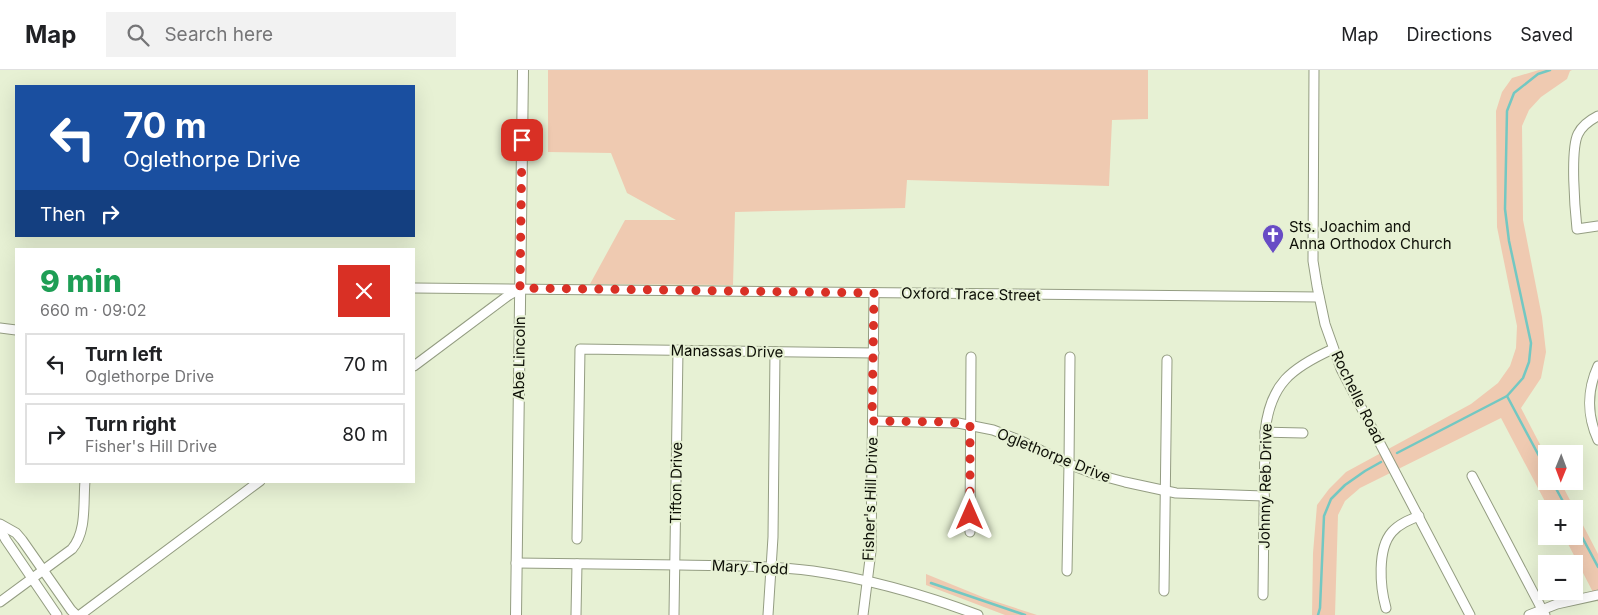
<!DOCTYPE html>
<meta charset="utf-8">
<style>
:root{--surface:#fff;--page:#f2f2f2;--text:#202124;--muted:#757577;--line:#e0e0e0}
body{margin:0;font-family:Inter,sans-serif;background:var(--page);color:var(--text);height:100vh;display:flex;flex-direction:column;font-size:19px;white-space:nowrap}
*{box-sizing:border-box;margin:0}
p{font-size:16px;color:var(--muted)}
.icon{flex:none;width:28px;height:28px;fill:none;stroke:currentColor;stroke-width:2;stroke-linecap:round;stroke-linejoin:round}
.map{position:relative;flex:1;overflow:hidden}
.panel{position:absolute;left:15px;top:178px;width:400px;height:235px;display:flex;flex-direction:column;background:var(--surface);border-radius:0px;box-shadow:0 5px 20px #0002}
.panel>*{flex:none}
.top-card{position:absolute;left:15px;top:15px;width:400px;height:152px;border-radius:0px;box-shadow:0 5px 20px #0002;background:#1a4fa0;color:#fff;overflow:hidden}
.needle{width:32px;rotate:181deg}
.tools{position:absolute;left:1538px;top:375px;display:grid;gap:10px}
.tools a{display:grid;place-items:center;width:45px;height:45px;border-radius:0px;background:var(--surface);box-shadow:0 5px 20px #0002;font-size:25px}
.pin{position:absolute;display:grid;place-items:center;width:42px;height:42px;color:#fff;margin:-21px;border-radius:10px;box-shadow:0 2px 8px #0006}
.me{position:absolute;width:55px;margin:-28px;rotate:0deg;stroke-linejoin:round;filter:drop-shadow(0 0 4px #0008)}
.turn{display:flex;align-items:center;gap:18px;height:105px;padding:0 25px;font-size:22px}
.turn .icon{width:65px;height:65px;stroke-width:2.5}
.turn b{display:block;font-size:35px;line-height:42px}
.then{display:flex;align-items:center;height:48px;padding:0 25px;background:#0003;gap:10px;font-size:19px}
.round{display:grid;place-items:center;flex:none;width:52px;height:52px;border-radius:0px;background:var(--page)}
.summary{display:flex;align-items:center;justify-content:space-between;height:85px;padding:0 25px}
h1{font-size:30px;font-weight:800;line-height:38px;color:#1e9e55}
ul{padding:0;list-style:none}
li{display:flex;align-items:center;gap:15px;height:62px;margin:0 10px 8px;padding:0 15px;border:2px solid var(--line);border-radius:0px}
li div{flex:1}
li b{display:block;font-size:19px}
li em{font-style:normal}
header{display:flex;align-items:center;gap:30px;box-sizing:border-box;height:70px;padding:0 25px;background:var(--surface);border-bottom:1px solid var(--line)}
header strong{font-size:24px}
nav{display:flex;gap:28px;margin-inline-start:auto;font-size:18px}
.search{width:350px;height:45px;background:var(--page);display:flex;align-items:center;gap:12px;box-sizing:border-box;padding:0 18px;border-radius:0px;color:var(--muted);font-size:19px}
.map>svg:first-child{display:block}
.green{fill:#efcab1}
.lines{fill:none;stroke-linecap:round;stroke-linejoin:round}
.stream{stroke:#73c8c2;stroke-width:2.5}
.minor-casing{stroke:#949d82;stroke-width:11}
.tertiary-casing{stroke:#949d82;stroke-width:12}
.minor{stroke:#fff;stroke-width:9}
.tertiary{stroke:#fff;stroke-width:10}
.route{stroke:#d93025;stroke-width:9;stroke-dasharray:0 16.2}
.labels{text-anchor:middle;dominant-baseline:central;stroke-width:4.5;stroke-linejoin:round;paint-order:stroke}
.poi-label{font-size:15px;fill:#0d0f06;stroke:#e7f1d4;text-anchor:start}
.street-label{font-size:15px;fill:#0d0f06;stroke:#e7f1d4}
</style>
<header>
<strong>Map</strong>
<div class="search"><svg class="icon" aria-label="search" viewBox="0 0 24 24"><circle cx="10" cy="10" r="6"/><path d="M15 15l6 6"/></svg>Search here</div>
<nav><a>Map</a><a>Directions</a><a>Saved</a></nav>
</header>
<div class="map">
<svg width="1598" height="545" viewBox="0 0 1598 545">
<rect width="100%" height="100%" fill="#e7f1d4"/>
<g class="green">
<path d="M548,0H1148V49L1112,50L1109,116L907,110L905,138L735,142L733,215L590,214L625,150H676L627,123L611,83L548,82Z"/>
<path d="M1539,0H1572L1570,1L1567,9L1541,27L1529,40L1522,56L1523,150L1542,247L1546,282L1541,308L1521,338L1546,386V411H1560L1598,484V532L1564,466H1574V439H1549L1501,348L1360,418L1345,431L1338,445L1335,545H1312L1313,483L1317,435L1329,419L1346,402L1471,334L1498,313L1510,296L1516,278L1517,256L1497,157L1496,41L1502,22L1512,8Z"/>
<path d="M926,504L985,528L1037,545H1005L926,515Z"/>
</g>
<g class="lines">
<g class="stream">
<path d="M1507,326L1546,399"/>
<path d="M1397,383L1507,326L1523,308L1529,292L1531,273L1509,171L1505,139L1507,41L1514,23L1538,4L1550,0"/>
<path d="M1552,411L1567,439"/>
<path d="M1574,452L1598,497"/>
<path d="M931,513L1025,545"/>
<path d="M1318,545L1320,538L1324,446L1331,429L1345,415L1365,401L1381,392"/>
</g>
<g class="minor-casing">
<g id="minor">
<path d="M1314,0L1313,191L1317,216L1325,254L1341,299L1470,545"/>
<path d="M1598,46C1590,50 1582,56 1578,64C1570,80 1575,140 1577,159L1598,156"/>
<path d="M414,218L1319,227"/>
<path d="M0,258L16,260"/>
<path d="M414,296L509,225L521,218"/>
<path d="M1598,296C1587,320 1587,346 1598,370"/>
<path d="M873,351L958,353L993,360L1019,370L1069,394L1095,404L1125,412L1176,423L1264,426"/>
<path d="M1265,362L1303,363"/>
<path d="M1472,406L1545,545"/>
<path d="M0,454L16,463L22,470L71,540L76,545"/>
<path d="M0,459L6,470L57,545"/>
<path d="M970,462L971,287"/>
<path d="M577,469L580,279L874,283"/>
<path d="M516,493C571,494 625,494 680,495C724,496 769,495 813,501C869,509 925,525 978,545"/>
<path d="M1067,501L1069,394L1070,287"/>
<path d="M1164,521L1167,290"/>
<path d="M1263,525L1265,362C1270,314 1291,298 1333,279"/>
<path d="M0,532L72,479C87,461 83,434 85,411"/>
<path d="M1386,538C1380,517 1377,479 1392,462C1399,454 1409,450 1419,446"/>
<path d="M80,545L260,411"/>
<path d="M576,545L577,494"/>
<path d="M674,545L678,280"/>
<path d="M768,545L773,467L775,282"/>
<path d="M863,545L871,481L874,223"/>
<path d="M1529,545L1557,534L1598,525"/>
</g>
</g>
<g class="tertiary-casing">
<path id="tertiary" d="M516,545L523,0"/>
</g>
<use href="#minor" class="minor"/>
<use href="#tertiary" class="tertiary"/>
</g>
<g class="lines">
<path class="route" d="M522,70L520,218L874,223L872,351L951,352L970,356V445"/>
</g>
<defs>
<g id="church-pin" transform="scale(1.125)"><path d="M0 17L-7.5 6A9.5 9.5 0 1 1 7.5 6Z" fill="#684cc5" stroke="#e7f1d4"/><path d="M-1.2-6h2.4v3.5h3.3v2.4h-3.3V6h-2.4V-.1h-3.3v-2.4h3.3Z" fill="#fff"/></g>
</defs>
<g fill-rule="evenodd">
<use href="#church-pin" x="1273" y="165"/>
</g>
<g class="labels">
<g class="poi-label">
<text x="1289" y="156">Sts. Joachim and<tspan x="1289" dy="17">Anna Orthodox Church</tspan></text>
</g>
<g class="street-label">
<text transform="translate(971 224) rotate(1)">Oxford Trace Street</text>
<text transform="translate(727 281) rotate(1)">Manassas Drive</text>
<text transform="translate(519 288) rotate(-89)">Abe Lincoln</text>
<text transform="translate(1358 327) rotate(64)">Rochelle Road</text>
<text transform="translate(1054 385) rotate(22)">Oglethorpe Drive</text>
<text transform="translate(676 413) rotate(-89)">Tifton Drive</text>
<text transform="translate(1265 416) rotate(-89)">Johnny Reb Drive</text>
<text transform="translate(870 429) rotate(-88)">Fisher's Hill Drive</text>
<text transform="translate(750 497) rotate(3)">Mary Todd</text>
</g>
</g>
</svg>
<div class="tools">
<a><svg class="needle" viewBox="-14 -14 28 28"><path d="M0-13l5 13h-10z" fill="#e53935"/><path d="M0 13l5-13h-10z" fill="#757577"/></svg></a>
<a>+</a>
<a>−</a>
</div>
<div class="pin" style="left:522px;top:70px;background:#d93025"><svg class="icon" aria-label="arrive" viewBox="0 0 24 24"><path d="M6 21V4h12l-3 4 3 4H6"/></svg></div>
<svg class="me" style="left:970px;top:445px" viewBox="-20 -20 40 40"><path d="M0-17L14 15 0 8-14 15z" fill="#d93025" stroke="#fff" stroke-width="4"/></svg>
<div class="top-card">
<div class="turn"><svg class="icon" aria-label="left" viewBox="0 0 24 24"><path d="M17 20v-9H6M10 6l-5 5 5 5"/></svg><div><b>70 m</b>Oglethorpe Drive</div></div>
<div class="then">Then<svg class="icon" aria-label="right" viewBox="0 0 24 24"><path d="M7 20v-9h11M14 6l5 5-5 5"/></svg></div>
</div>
<section class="panel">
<div class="summary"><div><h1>9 min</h1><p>660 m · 09:02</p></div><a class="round" style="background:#d93025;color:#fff"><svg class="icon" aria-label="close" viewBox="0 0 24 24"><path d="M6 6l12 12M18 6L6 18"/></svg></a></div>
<ul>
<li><svg class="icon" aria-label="left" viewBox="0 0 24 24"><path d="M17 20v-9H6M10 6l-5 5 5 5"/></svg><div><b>Turn left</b><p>Oglethorpe Drive</p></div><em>70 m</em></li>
<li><svg class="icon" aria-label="right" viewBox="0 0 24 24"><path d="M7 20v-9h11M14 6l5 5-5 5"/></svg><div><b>Turn right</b><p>Fisher's Hill Drive</p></div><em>80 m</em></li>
</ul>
</section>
</div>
